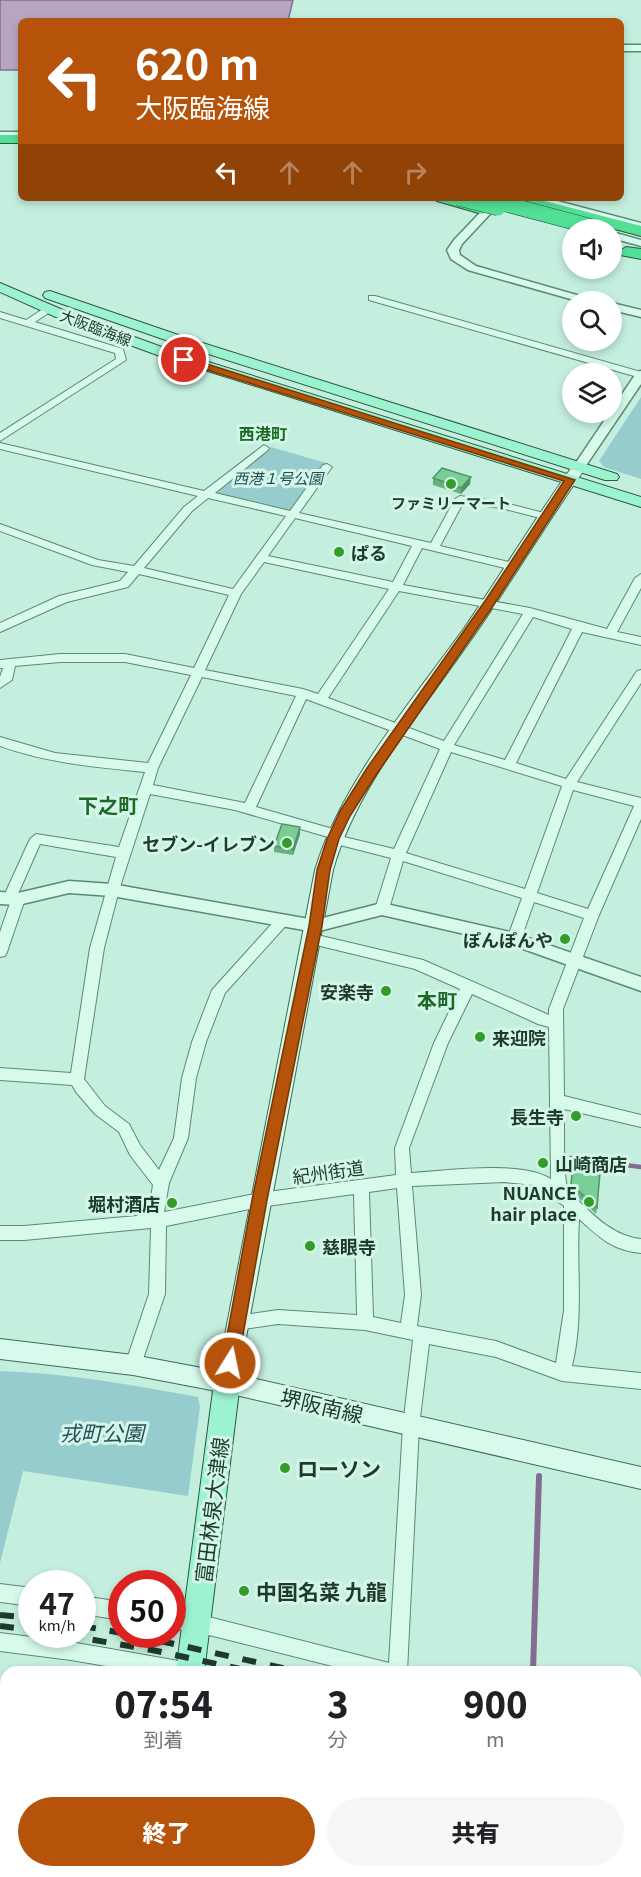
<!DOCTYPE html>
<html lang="ja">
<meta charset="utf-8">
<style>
:root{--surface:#fff;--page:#f6f6f6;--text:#202124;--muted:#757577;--accent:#b45309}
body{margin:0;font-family:Georgia,"Noto Sans JP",serif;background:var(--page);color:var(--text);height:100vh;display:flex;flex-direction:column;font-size:22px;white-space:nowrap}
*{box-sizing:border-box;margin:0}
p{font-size:20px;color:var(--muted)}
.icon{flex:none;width:33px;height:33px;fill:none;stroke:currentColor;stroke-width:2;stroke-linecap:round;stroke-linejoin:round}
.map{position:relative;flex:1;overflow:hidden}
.details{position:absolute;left:0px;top:1666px;width:642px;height:212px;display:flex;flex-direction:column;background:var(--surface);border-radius:18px 18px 0 0;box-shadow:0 3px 9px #0003}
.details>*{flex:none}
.top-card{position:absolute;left:18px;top:18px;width:606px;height:183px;border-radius:9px;box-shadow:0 3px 9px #0003;background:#b45309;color:#fff;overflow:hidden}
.buttons{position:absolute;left:562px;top:219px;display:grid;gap:12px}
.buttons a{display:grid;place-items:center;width:60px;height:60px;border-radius:50%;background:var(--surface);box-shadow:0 3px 9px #0003;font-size:30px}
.speed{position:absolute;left:18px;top:1570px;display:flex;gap:12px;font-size:30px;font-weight:700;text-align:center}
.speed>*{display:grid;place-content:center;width:78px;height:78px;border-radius:50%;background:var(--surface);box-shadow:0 3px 9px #0003;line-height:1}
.speed small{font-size:15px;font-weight:400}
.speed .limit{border:9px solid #d22;background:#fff;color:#111}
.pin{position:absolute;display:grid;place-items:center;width:51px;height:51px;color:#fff;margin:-26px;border:3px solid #fff;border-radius:50%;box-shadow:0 2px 6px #0007}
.me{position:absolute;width:66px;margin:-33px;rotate:10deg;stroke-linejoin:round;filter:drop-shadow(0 0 4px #0008)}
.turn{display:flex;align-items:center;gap:21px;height:126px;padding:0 18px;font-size:27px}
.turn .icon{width:78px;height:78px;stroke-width:2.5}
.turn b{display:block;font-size:42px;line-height:51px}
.lanes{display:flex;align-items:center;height:57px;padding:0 18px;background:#0003;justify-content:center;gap:30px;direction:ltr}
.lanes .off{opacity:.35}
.eta{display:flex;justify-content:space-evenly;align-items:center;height:102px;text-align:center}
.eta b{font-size:36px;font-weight:800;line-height:42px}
.primary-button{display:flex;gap:12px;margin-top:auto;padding:12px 18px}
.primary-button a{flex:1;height:69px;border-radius:36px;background:var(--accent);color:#fff;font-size:24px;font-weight:800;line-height:69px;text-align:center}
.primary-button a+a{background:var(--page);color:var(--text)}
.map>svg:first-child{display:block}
.green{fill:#97ccce}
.water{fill:#b7a6c2;stroke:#856c91;stroke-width:1.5}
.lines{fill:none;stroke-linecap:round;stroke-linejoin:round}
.stream-far1{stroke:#856c91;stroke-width:4.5}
.stream{stroke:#856c91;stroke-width:6}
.minor-casing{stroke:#5a8a6f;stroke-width:2}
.tertiary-casing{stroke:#5a8a6f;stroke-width:3}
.secondary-casing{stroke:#3d6c50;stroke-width:2}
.primary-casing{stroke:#2e583e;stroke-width:2}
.motorway-casing{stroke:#2e583e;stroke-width:2}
.minor{fill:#d7faec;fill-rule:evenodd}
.tertiary{fill:#d7faec;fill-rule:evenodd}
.secondary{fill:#d7faec;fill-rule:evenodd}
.primary{fill:#9bf3d0;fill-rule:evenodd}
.motorway{fill:#52e096;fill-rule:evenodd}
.rail{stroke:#1e3a29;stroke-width:6;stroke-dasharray:14 14;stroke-linecap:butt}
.motorway-bridge-casing{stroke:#2e583e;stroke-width:16;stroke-linecap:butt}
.motorway-bridge{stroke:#52e096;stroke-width:15}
.wall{fill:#67b180}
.shaded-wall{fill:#549068}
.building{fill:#78ce95;stroke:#549068;stroke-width:1.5}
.route{fill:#b45309;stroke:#753606;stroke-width:1.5}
.poi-dot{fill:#339b28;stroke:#d3f6e9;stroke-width:2}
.labels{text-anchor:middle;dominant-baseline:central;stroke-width:6;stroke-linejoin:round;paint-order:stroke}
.far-street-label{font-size:15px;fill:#1e3a29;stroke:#d3f6e9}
.far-park-label{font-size:15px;font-style:italic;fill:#244e57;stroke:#d3f6e9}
.far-poi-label{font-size:15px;font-weight:bold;fill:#1e3a29;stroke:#d3f6e9}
.far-neighbourhood-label{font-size:16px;font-weight:bold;fill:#1c6826;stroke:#d3f6e9}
.poi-label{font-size:18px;font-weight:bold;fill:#1e3a29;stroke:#d3f6e9;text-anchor:end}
.street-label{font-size:18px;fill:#1e3a29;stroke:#d3f6e9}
.neighbourhood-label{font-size:20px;font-weight:bold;fill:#1c6826;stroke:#d3f6e9}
.near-street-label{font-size:21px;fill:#1e3a29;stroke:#d3f6e9}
.near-park-label{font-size:21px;font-style:italic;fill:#244e57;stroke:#d3f6e9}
.near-poi-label{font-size:21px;font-weight:bold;fill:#1e3a29;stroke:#d3f6e9;text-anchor:start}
</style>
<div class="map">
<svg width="641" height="1877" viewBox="0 0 641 1877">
<rect width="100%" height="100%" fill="#c4efde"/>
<g class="green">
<path d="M641,397V479L604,467L599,461Z"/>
<path d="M271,447L326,463L290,510L214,493Z"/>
<path d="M0,1371C67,1373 132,1385 198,1397L200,1407L188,1496L23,1471L0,1563Z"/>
</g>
<path class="water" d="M0,0H293L288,21H21V70H0Z"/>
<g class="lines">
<path class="stream-far1" d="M571,1158L641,1167"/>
<g class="stream">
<path d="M533,1672L539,1476"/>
<path d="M518,1872V1877"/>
</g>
<g class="minor-casing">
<g id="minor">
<path d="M369,296H375L641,372V378L369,300Z"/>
<path d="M46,307L54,309L35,322L123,349L126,360L0,441V433L116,359L115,353L0,318V312L26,320Z"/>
<path d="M0,443L204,491L264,445L269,448L268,450L215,493L290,511L323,465L327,464L332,467L299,513L431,543L455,499L460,496L501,502L548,514V518L544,519L501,508L463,503L440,546L517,564V568L513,570L422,548L403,585L530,608L607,629L635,578L641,574V588L617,632L641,637V645L582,632L516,763L566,779L637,671L641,670V683L577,782L641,798V819L599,915L563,1009L564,1096L641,1115V1127L564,1109V1165L567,1190C589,1210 610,1236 641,1239V1253C612,1250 600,1238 579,1219C576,1269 584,1317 572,1366L641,1373V1389L562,1381L496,1357L429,1344L419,1426L407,1672H356L197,1632L172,1628V1610L197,1614L389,1663L403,1426L413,1340L365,1330L278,1324L237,1330L231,1328L229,1323L231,1318L237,1316L278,1310L357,1315L354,1194L260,1207L166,1226L165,1294L141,1365L139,1370L133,1373L127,1370L125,1365L149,1294L151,1228L24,1240H0V1226H24L148,1215L153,1185L130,1155L119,1132L95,1114L76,1092L72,1085L0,1080V1068L71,1073L90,948L116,857L40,844L18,894L25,899L7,952L5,956L0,957V932L10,903L3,898L30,839L36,834L119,847L145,772C95,767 47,763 0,746V737L55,753L148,763L191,675L125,662H60L15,666L12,680L0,688V677L3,668H0V660L60,654H125L194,668L229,595L139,574L128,587L67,602L0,632V623L59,596L120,581L128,572L92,565L0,531V524L98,560L134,566L184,507L198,496L0,449ZM208,498L286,516L233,589L144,568L192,511ZM295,518L412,546L393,582L268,556ZM264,562L389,589L318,694L303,689L205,670L241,594ZM399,591L523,614L444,741L328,698ZM533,617L572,629L505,760L454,745ZM202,677L296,696L245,803L153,785L158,768ZM306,699L440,749L394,849L340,836V831L256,807ZM451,752L562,786L525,889L406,853ZM573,790L634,806L588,909L537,893ZM150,794L235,810L328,837V842L391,858L375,909L382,914L389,909L403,861L522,898L507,939L509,943H519L521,939L534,902L584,918L549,1009V1015L423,960L313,934L308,935L306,939L308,943L415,969L460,989L434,1043L395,1148L396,1175L260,1193L164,1212L169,1183L188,1138L196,1078L206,1042L225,993L290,921L288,917H278L212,990L192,1042L182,1078L174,1138L159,1170L140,1145L129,1124L105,1106L84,1079L104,948L119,890ZM472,994L538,1024L549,1027L551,1179C521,1160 447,1171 411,1173L409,1148L448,1043ZM504,1182L535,1185L564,1206V1310L556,1363L496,1341L417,1326L421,1295L412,1186ZM397,1188L405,1295L401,1323L373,1317L369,1192Z"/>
<path d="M0,1584L32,1588V1606L0,1602Z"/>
<path d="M82,1596L122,1602V1620L82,1614Z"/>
<path d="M0,1633L71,1642L190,1663L196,1666L199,1672H141L71,1660L0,1651Z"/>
<path d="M636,1726L641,1728V1746L636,1744Z"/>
<path d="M636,1778L641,1780V1800L636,1798Z"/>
</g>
</g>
<g class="tertiary-casing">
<g id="tertiary">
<rect x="621" y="45" width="20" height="6"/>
<rect x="0" y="132" width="21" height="6"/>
<path d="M494,198H505L462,244L459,250L460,255L476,266L601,302H581L468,270L451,259L447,250L454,240Z"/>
<path d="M529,198H546L641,223V229Z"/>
<path d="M612,232L641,240V246L612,238Z"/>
<path d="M612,303L641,310V317L612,310Z"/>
<path d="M641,371V384L585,467L584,470H574L573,467L610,412H612V409L637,372Z"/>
<path d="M69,881L112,884L315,920L382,903L514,933L641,977V991L512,945L382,915L315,932L112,896L69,893L18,905L0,904V892L18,893Z"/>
</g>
</g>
<g class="secondary-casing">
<path id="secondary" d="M579,463L586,467C546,524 510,584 470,641C421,712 356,787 333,870L239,1375L641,1467V1489L227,1393L133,1375L0,1359V1339L133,1355L218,1371L315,870C341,783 412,701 465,627C502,573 536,517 574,464Z"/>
</g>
<g class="primary-casing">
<g id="primary">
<path d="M0,283L77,316L170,350L641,497V507L160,356L67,322L0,292Z"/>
<path d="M50,291L190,339L617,474L619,477L617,480H605L180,345L45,298L43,295L45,292Z"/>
<path d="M227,1371L236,1374L240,1383L204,1672H176L214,1383L218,1374Z"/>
<path d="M155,1872H185L184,1877H154Z"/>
</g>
</g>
<g class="motorway-casing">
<g id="motorway">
<rect x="0" y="135" width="21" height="8"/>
<path d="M434,198H459L488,206L490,209L482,214L437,201Z"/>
<path d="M507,198H533L641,226V236L510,201Z"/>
<path d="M626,247L641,249V259L620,255L618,252Z"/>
</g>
</g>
<use href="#minor" class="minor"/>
<use href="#tertiary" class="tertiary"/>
<use href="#secondary" class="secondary"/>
<use href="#primary" class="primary"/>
<use href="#motorway" class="motorway"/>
<g class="rail">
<path d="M0,1615L32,1618"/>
<path d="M0,1626L32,1630"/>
<path d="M82,1626L122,1633"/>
<path d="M65,1635L152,1650L254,1672"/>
<path d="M133,1635L301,1672"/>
<path d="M636,1758L641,1759"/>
<path d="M636,1769L641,1771"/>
</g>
<g class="motorway-bridge-casing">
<g id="motorway-bridge">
<path d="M458,198L498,208"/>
<path d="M483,198L604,230"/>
</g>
</g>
<use href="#motorway-bridge" class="motorway-bridge"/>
</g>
<g class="wall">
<path d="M433,478L470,484L461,494L433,485Z"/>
<path d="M300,827V834L293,855L274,852V846Z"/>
<path d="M573,1167L597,1208L596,1214L570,1190Z"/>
</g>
<g class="shaded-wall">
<path d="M471,477L470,484L461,494V488Z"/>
<path d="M300,827V834L293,855V849Z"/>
</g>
<g class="building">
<path d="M442,468L471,477L461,488L433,478Z"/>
<path d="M282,824L300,827L293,849L274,846Z"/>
<path d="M573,1167L600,1172L597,1208L571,1184Z"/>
</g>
<path class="route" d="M181,358H188L575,480L493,606L376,775L350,816L339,839L330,870L322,926L267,1200L238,1363L236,1368L230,1371L224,1368L222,1363L252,1200L309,926L317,870L327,839L340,811L367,768L485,601L564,481L181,362Z"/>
<g class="poi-dot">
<circle cx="451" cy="484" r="6"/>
<circle cx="339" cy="552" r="6"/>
<circle cx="287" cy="843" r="6"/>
<circle cx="565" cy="939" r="6"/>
<circle cx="386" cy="991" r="6"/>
<circle cx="480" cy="1037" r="6"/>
<circle cx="576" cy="1116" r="6"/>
<circle cx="543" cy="1163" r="6"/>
<circle cx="589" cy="1202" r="6"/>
<circle cx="172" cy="1203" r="6"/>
<circle cx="310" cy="1246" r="6"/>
<circle cx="285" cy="1468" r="6"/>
<circle cx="244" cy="1591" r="6"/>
</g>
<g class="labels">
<g class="far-street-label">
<text transform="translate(96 327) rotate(21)">大阪臨海線</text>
</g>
<g class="far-park-label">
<text x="278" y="477">西港１号公園</text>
</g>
<g class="far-poi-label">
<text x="451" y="502">ファミリーマート</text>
</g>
<g class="far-neighbourhood-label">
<text x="263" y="433">西港町</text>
</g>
<g class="poi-label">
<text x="351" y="552" text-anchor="start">ぱる</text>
<text x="275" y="843">セブン-イレブン</text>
<text x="553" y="939">ぽんぽんや</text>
<text x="374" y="991">安楽寺</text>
<text x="492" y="1037" text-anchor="start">来迎院</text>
<text x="564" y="1116">長生寺</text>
<text x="555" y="1163" text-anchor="start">山崎商店</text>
<text x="577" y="1192">NUANCE<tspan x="577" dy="21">hair place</tspan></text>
<text x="160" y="1203">堀村酒店</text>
<text x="322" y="1246" text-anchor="start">慈眼寺</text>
</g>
<g class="street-label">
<text transform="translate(328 1171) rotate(-8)">紀州街道</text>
</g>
<g class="neighbourhood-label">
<text x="108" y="804">下之町</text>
<text x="437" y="999">本町</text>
</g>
<g class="near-street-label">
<text transform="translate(322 1405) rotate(13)">堺阪南線</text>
<text transform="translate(211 1510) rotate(-83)">富田林泉大津線</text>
</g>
<g class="near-park-label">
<text x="102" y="1432">戎町公園</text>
</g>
<g class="near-poi-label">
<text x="297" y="1468">ローソン</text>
<text x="256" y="1591">中国名菜 九龍</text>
</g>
</g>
</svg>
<div class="buttons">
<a><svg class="icon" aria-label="sound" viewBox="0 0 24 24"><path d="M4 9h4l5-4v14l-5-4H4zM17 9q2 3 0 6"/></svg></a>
<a><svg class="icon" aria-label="search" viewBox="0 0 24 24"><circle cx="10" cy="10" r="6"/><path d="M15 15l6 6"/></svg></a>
<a><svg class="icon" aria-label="layers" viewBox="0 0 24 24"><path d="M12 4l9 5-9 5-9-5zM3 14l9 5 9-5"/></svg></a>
</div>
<div class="speed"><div>47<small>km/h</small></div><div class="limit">50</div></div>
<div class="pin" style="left:184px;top:360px;background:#d93025"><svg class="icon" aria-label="arrive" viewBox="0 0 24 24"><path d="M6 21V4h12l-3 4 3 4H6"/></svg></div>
<svg class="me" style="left:230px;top:1363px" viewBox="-20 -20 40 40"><circle r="17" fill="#b45309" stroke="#fff" stroke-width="3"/><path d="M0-11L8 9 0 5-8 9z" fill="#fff"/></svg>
<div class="top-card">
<div class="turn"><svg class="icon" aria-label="left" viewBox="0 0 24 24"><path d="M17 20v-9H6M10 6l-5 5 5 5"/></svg><div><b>620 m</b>大阪臨海線</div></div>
<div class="lanes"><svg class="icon" aria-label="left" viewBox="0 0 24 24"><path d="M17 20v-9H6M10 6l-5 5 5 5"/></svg><svg class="icon off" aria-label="ahead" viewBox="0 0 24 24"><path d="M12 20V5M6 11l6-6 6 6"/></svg><svg class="icon off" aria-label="ahead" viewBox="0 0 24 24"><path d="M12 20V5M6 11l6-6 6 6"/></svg><svg class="icon off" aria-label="right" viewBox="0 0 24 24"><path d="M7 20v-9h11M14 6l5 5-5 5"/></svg></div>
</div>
<section class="details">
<div class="eta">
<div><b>07:54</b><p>到着</p></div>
<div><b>3</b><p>分</p></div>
<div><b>900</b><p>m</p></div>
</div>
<div class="primary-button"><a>終了</a><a>共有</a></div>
</section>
</div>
